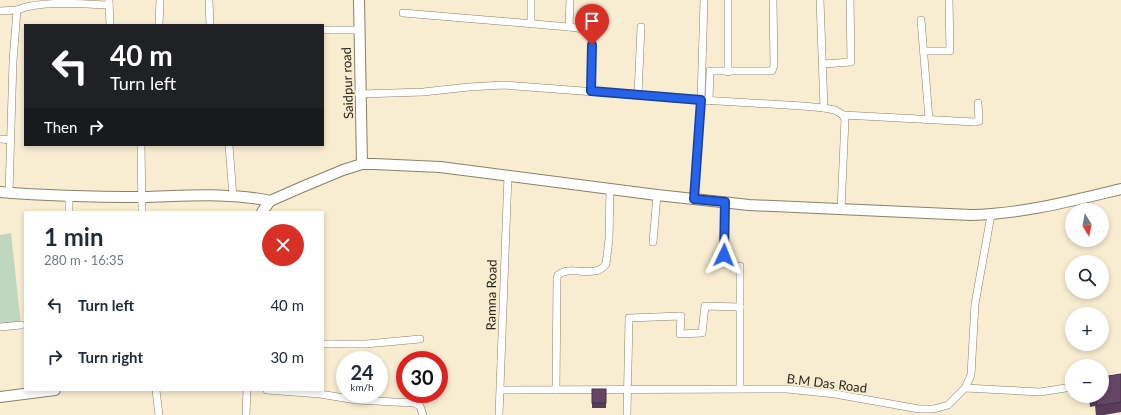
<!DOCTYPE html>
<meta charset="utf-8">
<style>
:root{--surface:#fff;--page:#f6f6f7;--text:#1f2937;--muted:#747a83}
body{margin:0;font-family:Lato,sans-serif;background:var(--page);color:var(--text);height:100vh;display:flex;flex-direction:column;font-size:15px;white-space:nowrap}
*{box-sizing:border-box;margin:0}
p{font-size:13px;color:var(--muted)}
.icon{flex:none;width:22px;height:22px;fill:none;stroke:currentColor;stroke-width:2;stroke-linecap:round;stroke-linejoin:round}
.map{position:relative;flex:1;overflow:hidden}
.drawer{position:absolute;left:24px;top:211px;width:300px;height:180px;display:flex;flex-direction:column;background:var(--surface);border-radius:0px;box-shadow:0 2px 6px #0003}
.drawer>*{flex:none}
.guide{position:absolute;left:24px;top:24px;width:300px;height:122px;border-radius:0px;box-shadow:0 2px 6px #0003;background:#202124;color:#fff;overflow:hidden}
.needle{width:26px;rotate:170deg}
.fabs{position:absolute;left:1065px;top:203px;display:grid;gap:8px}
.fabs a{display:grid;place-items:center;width:44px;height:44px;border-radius:50%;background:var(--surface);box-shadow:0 2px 6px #0003;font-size:20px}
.speed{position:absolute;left:336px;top:351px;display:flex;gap:8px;font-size:20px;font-weight:700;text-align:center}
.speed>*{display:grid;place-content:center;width:52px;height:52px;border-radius:50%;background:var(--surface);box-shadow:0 2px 6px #0003;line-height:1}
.speed small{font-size:10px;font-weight:400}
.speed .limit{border:6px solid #d22;background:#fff;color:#111}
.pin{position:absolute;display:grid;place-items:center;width:34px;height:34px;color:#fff;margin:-41px -17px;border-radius:50% 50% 50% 0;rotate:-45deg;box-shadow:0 0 4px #0007}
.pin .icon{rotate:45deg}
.me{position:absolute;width:44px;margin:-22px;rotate:2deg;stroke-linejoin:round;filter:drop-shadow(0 0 3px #0008)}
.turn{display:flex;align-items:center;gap:14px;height:84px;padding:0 20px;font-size:18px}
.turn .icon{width:52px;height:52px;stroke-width:2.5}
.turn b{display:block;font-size:28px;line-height:34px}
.then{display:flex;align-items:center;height:38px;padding:0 20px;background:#0003;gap:8px;font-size:15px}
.round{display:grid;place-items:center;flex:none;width:42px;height:42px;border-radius:21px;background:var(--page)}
.summary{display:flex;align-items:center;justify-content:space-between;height:68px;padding:0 20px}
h1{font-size:24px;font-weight:700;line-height:30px}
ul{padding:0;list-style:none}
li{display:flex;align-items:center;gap:12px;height:52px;padding:0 20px}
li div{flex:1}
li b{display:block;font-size:15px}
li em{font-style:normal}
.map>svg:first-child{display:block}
.green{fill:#bfd6bf}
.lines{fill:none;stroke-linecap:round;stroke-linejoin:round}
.minor-casing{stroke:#8a8067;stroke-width:8}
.secondary-casing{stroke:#8a8067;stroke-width:12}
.minor{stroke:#fff;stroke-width:7}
.secondary{stroke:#fff;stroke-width:10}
.wall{fill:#583c59}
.building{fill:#664667;stroke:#473148}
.route-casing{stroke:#184099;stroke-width:10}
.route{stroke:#2563eb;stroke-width:7}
.labels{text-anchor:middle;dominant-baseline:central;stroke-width:4;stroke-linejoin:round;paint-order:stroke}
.street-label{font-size:13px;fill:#29251b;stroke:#f8ecd1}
</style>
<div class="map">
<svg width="1121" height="415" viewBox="0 0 1121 415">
<rect width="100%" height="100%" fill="#f8ecd1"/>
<path class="green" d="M11,233L21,325L0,327V235Z"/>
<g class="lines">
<g class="minor-casing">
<g id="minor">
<path d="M109,0L110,25"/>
<path d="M209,0L210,25"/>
<path d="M728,0V72"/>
<path d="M820,0L824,108"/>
<path d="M17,10C41,0 82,4 109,5"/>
<path d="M0,11L17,10L13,61L9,193"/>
<path d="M403,13L569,27L570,0"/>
<path d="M921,20L929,119"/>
<path d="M531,23V0"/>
<path d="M159,25L160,0"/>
<path d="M569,27L592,30L591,91"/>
<path d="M323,30H359"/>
<path d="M924,51H950L949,0"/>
<path d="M823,64L851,62L850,0"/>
<path d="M361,94L423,92L469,87L503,85L701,100L803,106L824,108L835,110L843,115L845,119L841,210"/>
<path d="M638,95L641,27"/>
<path d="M709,101L710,71H772L774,65L773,0"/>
<path d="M843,115L975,122L979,121L978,103"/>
<path d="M0,139L11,140"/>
<path d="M141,145L142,212"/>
<path d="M229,145L233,197"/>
<path d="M69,197V212"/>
<path d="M694,199L701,100L704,0"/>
<path d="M653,242L657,195"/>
<path d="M724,255L725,202"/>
<path d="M740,266V388"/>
<path d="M0,327L21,325"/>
<path d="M323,344H366L420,339"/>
<path d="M965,388L1040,392L1072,387"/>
<path d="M156,390L159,415"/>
<path d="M267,390L320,394L356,400L414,403L420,406L423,415"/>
<path d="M501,390L787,389L835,394L919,409H934L948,405L965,388L971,375L975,304L991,215"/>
<path d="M556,390L557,278L558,275C571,264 595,280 606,264L609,239L610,188"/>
<path d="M246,415L247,390"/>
<path d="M499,415L508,175"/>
<path d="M627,415L629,318L681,316L680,334L702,333L705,306L740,307"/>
</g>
</g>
<g class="secondary-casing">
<g id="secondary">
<path d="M359,0L362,164"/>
<path d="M0,192C48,196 95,197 143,197C185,196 229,192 270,201"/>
<path d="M262,212L270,201L302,187L343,170L362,164H374L440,167L657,195L749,205L971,215C1022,214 1071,201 1121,189"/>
<path d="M0,397L55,390"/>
</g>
</g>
<use href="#minor" class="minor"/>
<use href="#secondary" class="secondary"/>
</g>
<g class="wall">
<path d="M1121,374V412L1104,415H1096L1095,406L1090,407L1089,397L1081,399V396H1102Z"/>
<rect x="592" y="389" width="14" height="19"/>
</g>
<g class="building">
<path d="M1121,374V402L1097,406L1095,396H1102V377Z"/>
<rect x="592" y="389" width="14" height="14"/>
</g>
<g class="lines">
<g class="route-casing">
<path id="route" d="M592,45L591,91L701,100L694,199L725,202L724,255"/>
</g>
<use href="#route" class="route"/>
</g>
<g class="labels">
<g class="street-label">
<text transform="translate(347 83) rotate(-92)">Saidpur road</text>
<text transform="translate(491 295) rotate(-89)">Ramna Road</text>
<text transform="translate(827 383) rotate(7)">B.M Das Road</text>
</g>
</g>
</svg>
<div class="fabs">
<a><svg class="needle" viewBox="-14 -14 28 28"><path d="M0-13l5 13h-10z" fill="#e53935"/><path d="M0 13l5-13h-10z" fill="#747a83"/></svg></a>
<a><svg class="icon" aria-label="search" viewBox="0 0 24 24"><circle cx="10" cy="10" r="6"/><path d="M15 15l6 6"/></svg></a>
<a>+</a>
<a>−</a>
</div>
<div class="speed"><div>24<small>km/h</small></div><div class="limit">30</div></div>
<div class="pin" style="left:592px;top:45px;background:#d93025"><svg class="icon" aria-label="arrive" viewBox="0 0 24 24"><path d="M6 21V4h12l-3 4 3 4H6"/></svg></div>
<svg class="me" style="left:724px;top:255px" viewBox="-20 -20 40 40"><path d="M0-17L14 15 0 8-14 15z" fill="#2563eb" stroke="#fff" stroke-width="4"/></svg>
<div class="guide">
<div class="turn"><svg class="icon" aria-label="left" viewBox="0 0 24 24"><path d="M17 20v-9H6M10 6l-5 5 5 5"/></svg><div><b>40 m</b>Turn left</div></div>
<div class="then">Then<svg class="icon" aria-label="right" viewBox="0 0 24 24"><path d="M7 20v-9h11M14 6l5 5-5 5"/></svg></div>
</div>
<section class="drawer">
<div class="summary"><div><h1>1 min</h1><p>280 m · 16:35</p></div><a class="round" style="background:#d93025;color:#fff"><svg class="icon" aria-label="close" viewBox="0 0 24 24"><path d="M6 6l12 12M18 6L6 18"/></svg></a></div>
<ul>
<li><svg class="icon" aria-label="left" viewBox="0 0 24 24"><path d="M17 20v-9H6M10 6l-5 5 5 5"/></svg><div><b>Turn left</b></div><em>40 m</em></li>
<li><svg class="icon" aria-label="right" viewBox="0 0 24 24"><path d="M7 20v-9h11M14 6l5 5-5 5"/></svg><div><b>Turn right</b></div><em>30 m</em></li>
</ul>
</section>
</div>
